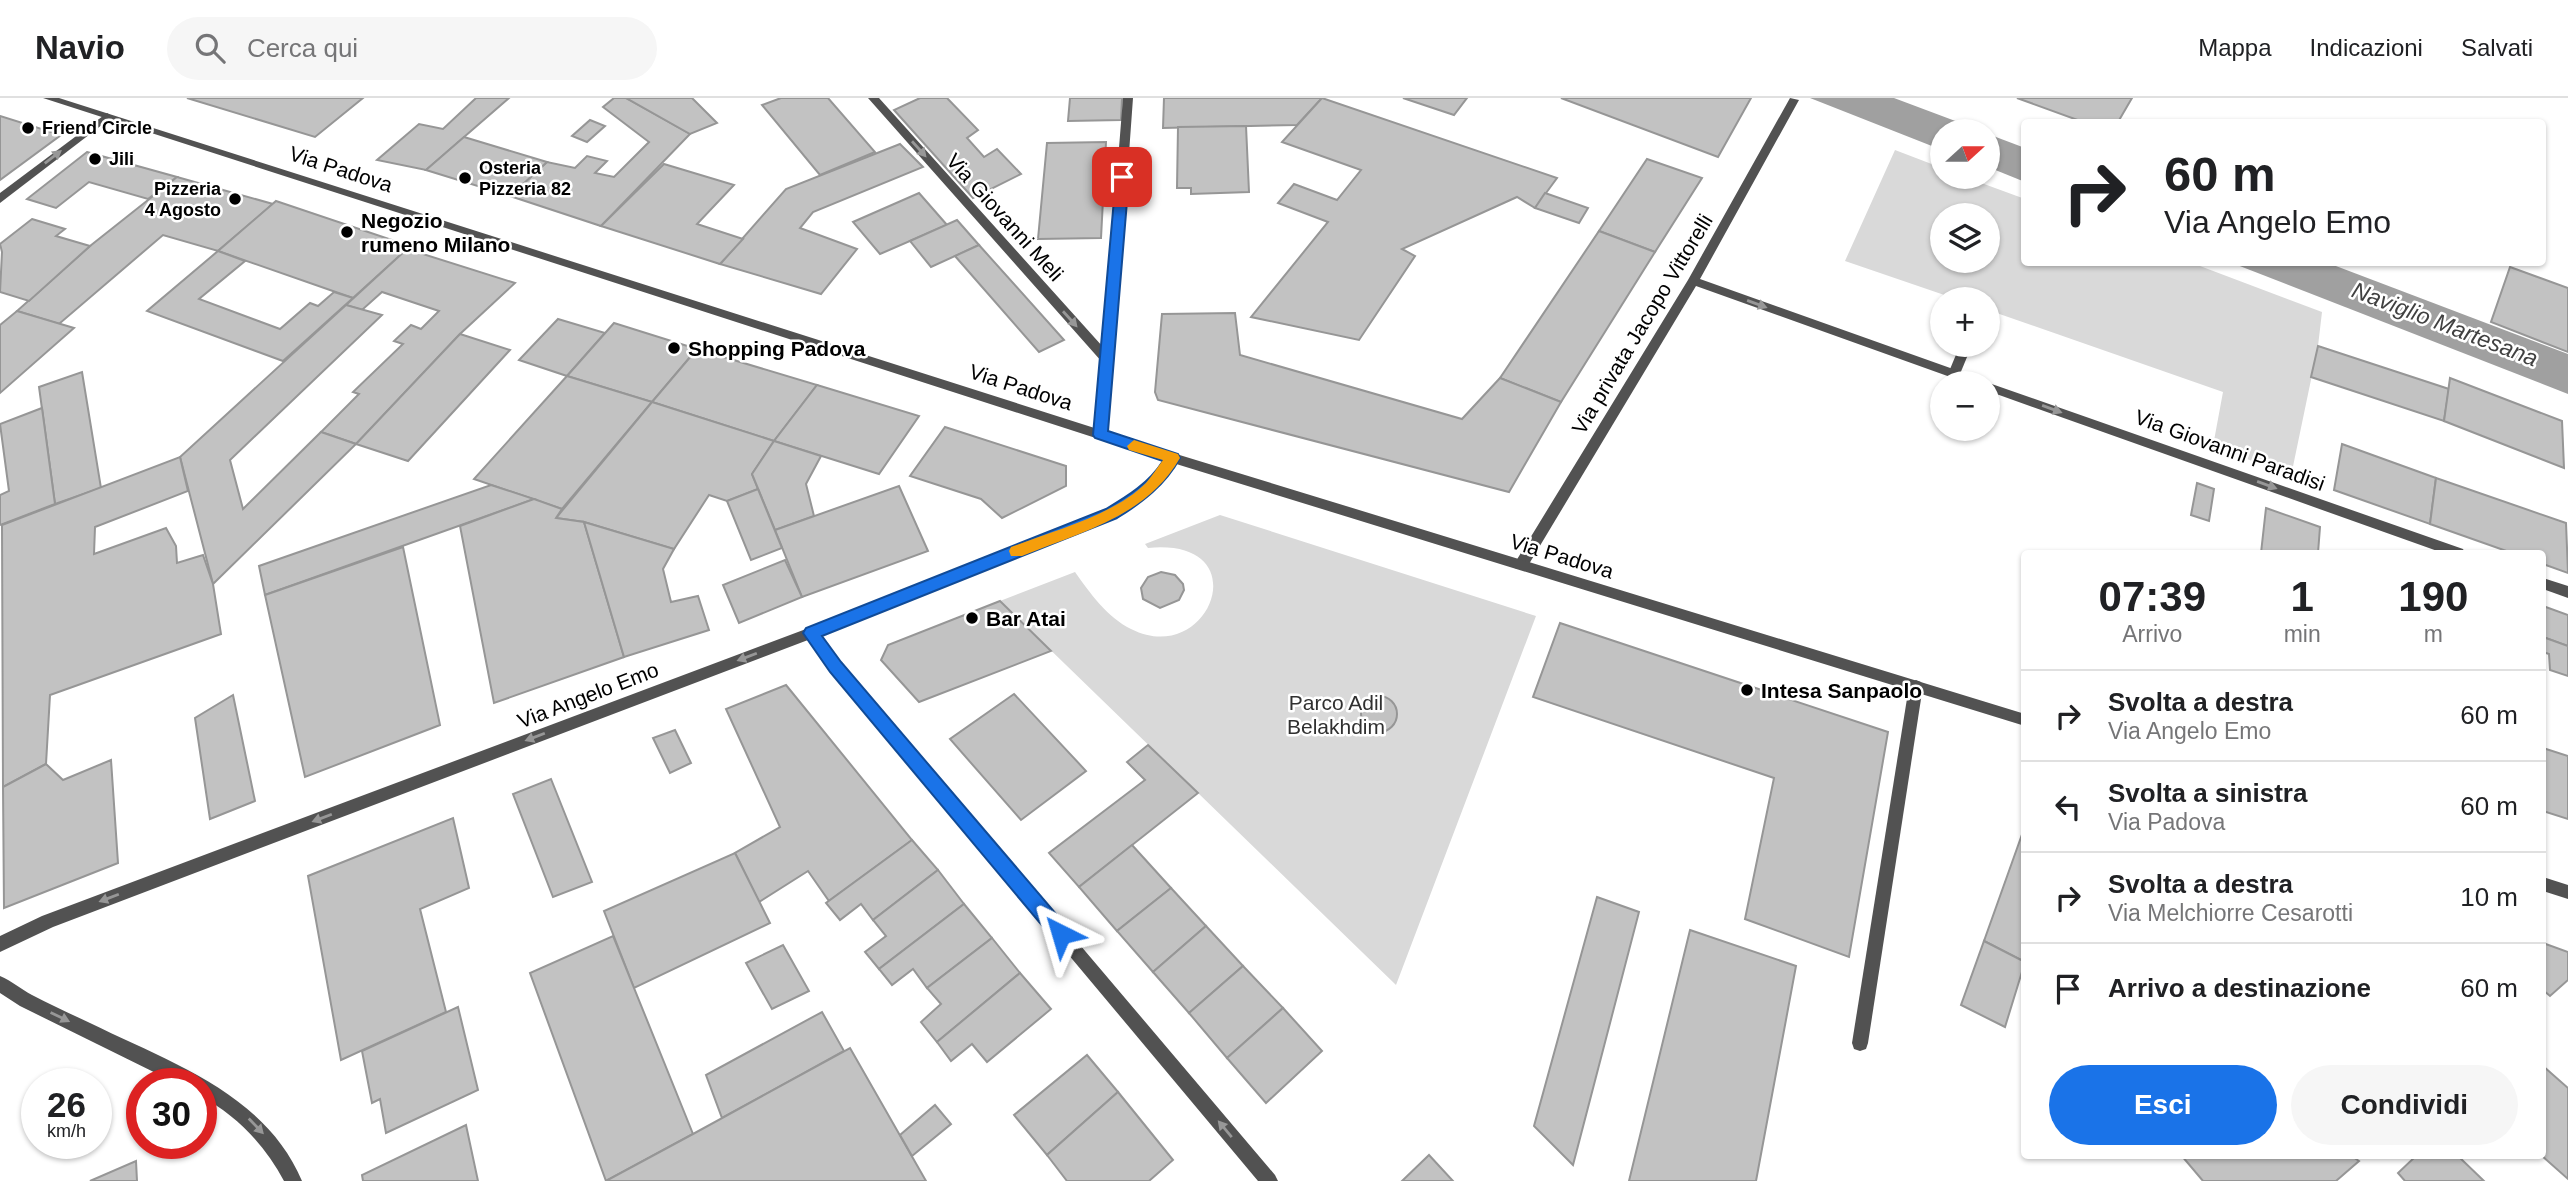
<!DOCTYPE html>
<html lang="it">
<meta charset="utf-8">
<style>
:root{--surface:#fff;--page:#f6f6f6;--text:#202124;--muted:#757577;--line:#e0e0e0;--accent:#1a73e8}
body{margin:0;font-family:Helvetica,sans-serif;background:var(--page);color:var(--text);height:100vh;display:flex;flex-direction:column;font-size:26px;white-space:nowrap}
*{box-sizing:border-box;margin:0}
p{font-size:23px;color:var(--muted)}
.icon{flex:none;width:38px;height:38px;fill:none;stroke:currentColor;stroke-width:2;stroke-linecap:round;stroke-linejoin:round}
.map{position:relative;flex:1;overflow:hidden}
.sheet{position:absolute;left:2021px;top:452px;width:525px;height:609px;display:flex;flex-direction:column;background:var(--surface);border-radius:7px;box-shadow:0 2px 5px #0004}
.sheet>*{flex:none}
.top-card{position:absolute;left:2021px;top:21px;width:525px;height:147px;border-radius:7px;box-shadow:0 2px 5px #0004;background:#fff;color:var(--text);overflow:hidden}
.needle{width:46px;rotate:69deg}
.controls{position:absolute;left:1930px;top:21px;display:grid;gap:14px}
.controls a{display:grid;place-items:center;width:70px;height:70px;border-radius:50%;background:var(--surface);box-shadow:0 2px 5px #0004;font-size:35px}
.speed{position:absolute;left:21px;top:970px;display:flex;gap:14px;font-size:35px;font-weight:700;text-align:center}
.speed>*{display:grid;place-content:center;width:91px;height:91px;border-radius:50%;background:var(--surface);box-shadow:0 2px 5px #0004;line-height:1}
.speed small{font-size:18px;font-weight:400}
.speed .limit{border:10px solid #d22;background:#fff;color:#111}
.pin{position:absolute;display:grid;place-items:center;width:60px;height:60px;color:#fff;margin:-30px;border-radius:14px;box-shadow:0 4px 10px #0006}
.me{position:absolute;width:77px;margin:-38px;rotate:320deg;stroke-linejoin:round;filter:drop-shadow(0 0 5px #0008)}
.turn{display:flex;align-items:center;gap:24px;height:147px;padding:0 28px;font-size:32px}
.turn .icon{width:91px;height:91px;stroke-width:2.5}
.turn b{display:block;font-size:49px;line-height:60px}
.eta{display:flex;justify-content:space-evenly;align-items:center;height:119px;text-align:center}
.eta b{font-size:42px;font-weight:700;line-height:49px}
.primary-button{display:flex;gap:14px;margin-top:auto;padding:14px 28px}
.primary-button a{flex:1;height:80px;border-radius:42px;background:var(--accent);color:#fff;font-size:28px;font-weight:700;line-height:80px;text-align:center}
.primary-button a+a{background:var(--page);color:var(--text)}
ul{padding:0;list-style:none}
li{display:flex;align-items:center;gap:21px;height:91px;padding:0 28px;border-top:2px solid var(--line)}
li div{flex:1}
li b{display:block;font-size:26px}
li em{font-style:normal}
header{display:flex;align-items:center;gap:42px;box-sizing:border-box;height:98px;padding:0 35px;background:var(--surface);border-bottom:2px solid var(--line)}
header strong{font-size:33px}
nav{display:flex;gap:38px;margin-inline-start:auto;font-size:24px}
.search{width:490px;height:63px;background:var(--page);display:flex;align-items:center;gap:18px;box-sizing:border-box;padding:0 24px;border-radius:38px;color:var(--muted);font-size:26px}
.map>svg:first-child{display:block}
.green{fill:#d9d9d9;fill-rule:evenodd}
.water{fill:#a0a0a0}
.building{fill:#c2c2c2;stroke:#969696;stroke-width:2}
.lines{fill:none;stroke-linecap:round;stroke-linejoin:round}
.service{fill:#525252;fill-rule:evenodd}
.minor{fill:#525252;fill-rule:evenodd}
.tertiary{fill:#525252;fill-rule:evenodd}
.oneway{fill:#979797}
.route{fill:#1a73e8;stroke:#114b97;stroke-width:2}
.slow{fill:#f59e0b}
.poi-dot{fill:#000;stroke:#fff;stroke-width:2.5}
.labels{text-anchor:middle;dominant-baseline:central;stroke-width:5;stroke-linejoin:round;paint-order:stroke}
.far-poi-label{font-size:18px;font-weight:bold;fill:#000;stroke:#fff;text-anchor:start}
.street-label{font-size:21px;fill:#000;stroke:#fff}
.poi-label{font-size:21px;font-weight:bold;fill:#000;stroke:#fff;text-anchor:start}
.park-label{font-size:21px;fill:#303030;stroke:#fff}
.water-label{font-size:23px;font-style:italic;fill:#414141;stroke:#fff}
</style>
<header>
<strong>Navio</strong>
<div class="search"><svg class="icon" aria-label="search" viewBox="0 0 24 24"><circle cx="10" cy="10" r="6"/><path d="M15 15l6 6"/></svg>Cerca qui</div>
<nav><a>Mappa</a><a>Indicazioni</a><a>Salvati</a></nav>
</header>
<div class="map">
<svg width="2568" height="1083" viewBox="0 0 2568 1083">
<rect width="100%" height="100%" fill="#fff"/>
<g class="green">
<path d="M1895,52L1942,70V79H1965L2025,101V164L2192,165L2322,214L2318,248L2291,378L2213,348L2223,294L1988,212V201H1956L1845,163ZM1942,117H1988V163H1942Z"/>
<path d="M1220,417L1536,518L1396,887L1000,503L1075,474C1089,494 1108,520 1131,531C1210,571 1260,439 1148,450L1145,446Z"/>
</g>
<g class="water">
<path d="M1810,0H1894L1982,33H1942V52Z"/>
<path d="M1988,36L2025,50V84L1988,69Z"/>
<path d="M2232,165H2328L2568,256V296Z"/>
</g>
<g class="building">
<path d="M187,0H363L315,39Z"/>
<path d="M476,0H509L426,72L377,62L419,26L443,31Z"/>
<path d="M614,0H626L690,36L601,128L510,98L547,64L575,70L587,58L607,63L595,75L614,79L649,44L603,9Z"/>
<path d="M626,0H692L717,25L690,36Z"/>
<path d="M781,0H828L875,54L820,77L762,7Z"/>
<path d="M920,0H947L978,32L967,40L984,59L997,51L1021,76L973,100L894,12Z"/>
<path d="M1070,0H1122L1121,22L1068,23Z"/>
<path d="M1164,0H1322L1297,27L1163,30Z"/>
<path d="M1322,0L1557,80L1535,110L1517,99L1402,151L1415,158L1359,242L1251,219L1328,124L1278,105L1294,86L1337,102L1361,72L1282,44Z"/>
<path d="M1403,0H1467L1454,17Z"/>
<path d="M1561,0H1751L1718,59Z"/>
<path d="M2017,0H2132L2118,24H2083Z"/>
<path d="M0,18L61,37L0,82Z"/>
<path d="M590,22L605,28L587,44L572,38Z"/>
<path d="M1246,28L1249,94L1191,96V90H1177L1178,29Z"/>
<path d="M464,39L547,64L510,98L426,72Z"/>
<path d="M1106,44L1101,140L1038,141L1047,45Z"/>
<path d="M900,46L923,69L813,114L800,130L857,151L821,196L720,166L786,91Z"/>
<path d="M87,54L177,79L148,101L89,84L56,110L27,101Z"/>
<path d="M1647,61L1702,80L1655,154L1599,133Z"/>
<path d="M664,66L734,87L697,126L743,141L720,166L601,128Z"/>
<path d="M177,79L273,106L218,153L163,137L59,226L17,213L90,148Z"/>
<path d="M919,95L947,127L880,156L853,124Z"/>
<path d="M1545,95L1588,110L1579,125L1535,110Z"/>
<path d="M276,103L398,144L395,146L407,151L353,200L218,153Z"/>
<path d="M32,121L65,131L56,138L90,148L29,203L0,194L2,154L0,146Z"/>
<path d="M957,122L979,147L931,169L910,143Z"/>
<path d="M1599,133L1655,154L1561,304L1500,280Z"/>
<path d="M979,147L1064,242L1039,254L955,158Z"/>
<path d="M407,151L515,185L460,236L356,346L321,334L359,296L353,294L403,246L394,243L411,227L421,231L439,213L382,194L362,212L346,207Z"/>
<path d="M218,153L245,163L199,201L280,231L310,205L318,208L334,194L353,200L283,263L147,213Z"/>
<path d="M2510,169L2568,190V254L2491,224Z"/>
<path d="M346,207L382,217L230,362L243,411L321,334L356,346L213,486L180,359Z"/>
<path d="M17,213L74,230L0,295V227Z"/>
<path d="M1235,215L1240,257L1462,321L1500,280L1561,304L1509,394L1158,302L1155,294L1162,216Z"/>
<path d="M558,221L605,235L567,278L519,262Z"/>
<path d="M614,225L697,251L652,304L567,278Z"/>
<path d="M460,236L510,252L408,363L356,346Z"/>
<path d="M2318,248L2449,291L2444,323L2311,279Z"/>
<path d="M697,251L817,287L774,343L652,304Z"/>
<path d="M82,274L101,390L55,406L39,289Z"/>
<path d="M567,278L652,304L562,411L474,381Z"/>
<path d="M2450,280L2562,323L2564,370L2444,323Z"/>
<path d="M817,287L919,318L879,376L774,343Z"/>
<path d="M652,304L774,343L752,376L758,391L727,403L709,397L674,451L584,424L556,420Z"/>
<path d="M42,310L55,406L0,427V397L9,393L0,326Z"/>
<path d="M945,329L1066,368V388L1002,420L981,401L910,378Z"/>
<path d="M774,343L821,358L806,386L814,418L775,432L752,376Z"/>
<path d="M2342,346L2436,380L2430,426L2334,392Z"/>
<path d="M180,359L188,393L95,429L94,456L166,430L176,448L177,465L203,457L213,486L221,536L50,597L46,666L3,689L2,427Z"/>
<path d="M2436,380L2566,425L2568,475L2543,466V455H2512L2430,426Z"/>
<path d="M2197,385L2214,391L2209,423L2191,417Z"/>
<path d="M491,387L534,401L265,497L259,468Z"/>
<path d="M899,388L928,453L802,499L775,432Z"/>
<path d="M758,391L782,450L751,462L727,403Z"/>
<path d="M534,401L562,411L556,420L584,424L624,559L494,605L460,428Z"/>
<path d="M2266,410L2320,429L2318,455H2261Z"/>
<path d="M584,424L674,451L663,471L671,504L698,498L709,532L624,559Z"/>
<path d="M403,449L440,627L305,679L265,497Z"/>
<path d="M785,462L802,499L739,525L723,487Z"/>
<path d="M1161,474L1175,477L1183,486L1184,492L1179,502L1160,510L1143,501L1141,490L1148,479Z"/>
<path d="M1000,503L1051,553L919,604L881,562L888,547Z"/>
<path d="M2543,508L2568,517V548L2543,539Z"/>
<path d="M1560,525L1888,634L1849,859L1745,821L1774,680L1533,599Z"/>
<path d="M2543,539L2568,548V578L2550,572L2549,556L2543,554Z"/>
<path d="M786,587L912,742L829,803L808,773L759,804L735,755L780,729L726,611Z"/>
<path d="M1014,596L1086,673L1021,722L950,641Z"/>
<path d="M233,597L255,703L210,721L195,620Z"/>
<circle cx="1379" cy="616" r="18"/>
<path d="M675,632L691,665L670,675L653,640Z"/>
<path d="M1148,647L1198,695L1079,789L1049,755L1145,682L1127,664Z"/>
<path d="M2543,650L2568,658V721L2543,713Z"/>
<path d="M111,662L118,765L4,810L3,689L46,666L63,682Z"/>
<path d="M551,681L592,784L553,799L513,696Z"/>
<path d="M453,720L469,790L420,811L446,914L341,962L308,778Z"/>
<path d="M2025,728V864L1984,843Z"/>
<path d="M912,742L938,772L873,822L861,806L840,822L826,805Z"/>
<path d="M1132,747L1171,790L1117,833L1079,789Z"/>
<path d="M735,755L770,825L634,890L604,813Z"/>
<path d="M938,772L964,806L879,871L865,854L886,838L873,822Z"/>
<path d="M1171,790L1206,828L1153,874L1117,833Z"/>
<path d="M1597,799L1639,814L1573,1067L1534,1028Z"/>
<path d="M964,806L992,840L927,890L913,871L892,887L879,871Z"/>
<path d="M1206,828L1243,868L1189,915L1153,874Z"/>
<path d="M1690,832L1796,868L1756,1083H1629Z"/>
<path d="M613,838L693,1036L606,1083L530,875Z"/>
<path d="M992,840L1020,875L937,944L921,924L941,906L927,890Z"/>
<path d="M1984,843L2025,864L2005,929L1961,907Z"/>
<path d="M2543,845L2568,854V882L2550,898L2543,892Z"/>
<path d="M783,847L809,893L772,911L746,865Z"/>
<path d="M1243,868L1283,910L1227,960L1189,915Z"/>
<path d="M1020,875L1051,911L987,964L972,946L951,963L937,944Z"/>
<path d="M458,909L478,992L386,1035L380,1001L372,1005L362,953Z"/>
<path d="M1283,910L1322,953L1266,1005L1227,960Z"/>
<path d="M822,914L844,953L722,1020L706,977Z"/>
<path d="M850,950L926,1083H606L693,1036Z"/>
<path d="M1087,957L1118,994L1047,1057L1014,1017Z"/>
<path d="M2543,968L2568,990V1081L2541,1057Z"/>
<path d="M1118,994L1173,1062L1149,1083H1067L1047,1057Z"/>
<path d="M935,1007L951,1026L912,1058L900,1037Z"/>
<path d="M466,1027L478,1083H363L362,1077Z"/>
<path d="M1429,1057L1453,1083H1402Z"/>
<path d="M2181,1057H2350L2359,1063L2336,1083H2203Z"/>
<path d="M2417,1057H2457L2484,1083H2405L2398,1075Z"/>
<path d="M136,1063L137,1083H90Z"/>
</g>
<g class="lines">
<g class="service">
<path d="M1960,247H1972L1960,276L1954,281L1948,276Z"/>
<path d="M1916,582L1921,584L1923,588L1868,945L1866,951L1860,953L1854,951L1852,945L1909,588L1911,584Z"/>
</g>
<g class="minor">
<path d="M868,0H879L1103,249L1123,0H1133L1114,263L1104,340H1096L1094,337L1102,264Z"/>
<path d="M1790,0L1799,2L1700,181L1984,282L1986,284L2463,451L2465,455H2443L1988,293V285H1967L1696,188L1526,471H1516L1514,467L1516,463L1688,182Z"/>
<path d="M107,15L112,18L111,20L0,105V95Z"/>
<path d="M1173,355L1179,360C1164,386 1142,405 1116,420L821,537L841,565L1275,1077L1278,1083H1258L831,573L808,542L53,829L0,854V838L42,818L806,531L1106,412L1142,389L1168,357Z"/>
<path d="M2543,480L2568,488V500L2543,491Z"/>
<path d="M0,878C12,883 21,891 32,897C51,907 71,916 90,925C169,964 265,995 302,1083H284C265,1047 237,1018 201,998V985H176L20,908L0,895Z"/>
</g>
<g class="tertiary">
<path d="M43,0H59L1173,355L2025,616V628L1173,365Z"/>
<path d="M2543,779L2568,787V801L2543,793Z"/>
</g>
</g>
<defs><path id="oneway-solid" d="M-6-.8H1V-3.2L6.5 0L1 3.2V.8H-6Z" transform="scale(1.75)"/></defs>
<g class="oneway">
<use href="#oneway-solid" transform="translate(919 51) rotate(48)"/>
<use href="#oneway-solid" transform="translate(53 59) rotate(-38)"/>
<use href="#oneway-solid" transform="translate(1757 206) rotate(20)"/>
<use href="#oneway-solid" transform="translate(1070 221) rotate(48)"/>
<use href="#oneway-solid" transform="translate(2052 311) rotate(20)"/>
<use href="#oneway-solid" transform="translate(2267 387) rotate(20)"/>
<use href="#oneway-solid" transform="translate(747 559) rotate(159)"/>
<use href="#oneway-solid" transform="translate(535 639) rotate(159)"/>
<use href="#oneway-solid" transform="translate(322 720) rotate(159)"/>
<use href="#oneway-solid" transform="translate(109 800) rotate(159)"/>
<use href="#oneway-solid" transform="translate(60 919) rotate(26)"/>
<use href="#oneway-solid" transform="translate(256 1028) rotate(46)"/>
<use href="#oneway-solid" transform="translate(1225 1031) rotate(-130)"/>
</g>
<path class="route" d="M1122,75L1129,79L1108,333L1178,356L1180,360C1165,387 1143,404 1117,420L822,538L841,564L1068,830L1070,836L1068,843L1061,845L1055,843L830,574L803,535L806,530L1106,411C1128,398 1149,385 1163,363L1095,340L1093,337L1116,79Z"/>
<path class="slow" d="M1134,342L1178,356L1180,360C1146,419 1081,434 1022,458H1011L1009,453L1011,449C1053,433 1114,417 1146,385C1152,378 1157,370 1163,362L1129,352L1127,348Z"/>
<g class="poi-dot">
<circle cx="28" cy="30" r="7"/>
<circle cx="95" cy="61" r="7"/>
<circle cx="465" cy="80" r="7"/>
<circle cx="235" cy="101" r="7"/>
<circle cx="347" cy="134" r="7"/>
<circle cx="674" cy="250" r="7"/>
<circle cx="972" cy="520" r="7"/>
<circle cx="1747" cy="592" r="7"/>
</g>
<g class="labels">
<g class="far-poi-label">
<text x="42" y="30">Friend Circle</text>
<text x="109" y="61">Jili</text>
<text x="479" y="70">Osteria<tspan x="479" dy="21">Pizzeria 82</tspan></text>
<text x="221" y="91" text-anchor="end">Pizzeria<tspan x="221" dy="21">4 Agosto</tspan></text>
</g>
<g class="street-label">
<text transform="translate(341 71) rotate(18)">Via Padova</text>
<text transform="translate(1005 119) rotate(48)">Via Giovanni Meli</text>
<text transform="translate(1642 226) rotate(-59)">Via privata Jacopo Vittorelli</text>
<text transform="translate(1021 289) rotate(18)">Via Padova</text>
<text transform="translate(2230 352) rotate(20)">Via Giovanni Paradisi</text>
<text transform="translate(1562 458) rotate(17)">Via Padova</text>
<text transform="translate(588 597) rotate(-21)">Via Angelo Emo</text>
</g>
<g class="poi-label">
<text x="361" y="122">Negozio<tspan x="361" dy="24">rumeno Milano</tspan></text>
<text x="688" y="250">Shopping Padova</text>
<text x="986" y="520">Bar Atai</text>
<text x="1761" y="592">Intesa Sanpaolo</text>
</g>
<g class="park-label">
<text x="1336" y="604">Parco Adil<tspan x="1336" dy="24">Belakhdim</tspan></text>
</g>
<g class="water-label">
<text transform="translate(2445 226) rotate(21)">Naviglio Martesana</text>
</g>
</g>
</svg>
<div class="controls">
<a><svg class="needle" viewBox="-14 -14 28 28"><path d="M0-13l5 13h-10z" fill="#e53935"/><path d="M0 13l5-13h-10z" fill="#757577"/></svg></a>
<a><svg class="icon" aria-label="layers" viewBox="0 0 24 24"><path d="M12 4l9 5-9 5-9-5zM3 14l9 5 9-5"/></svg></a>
<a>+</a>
<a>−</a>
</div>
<div class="speed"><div>26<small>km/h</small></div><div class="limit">30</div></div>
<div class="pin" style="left:1122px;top:79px;background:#d93025"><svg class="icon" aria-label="arrive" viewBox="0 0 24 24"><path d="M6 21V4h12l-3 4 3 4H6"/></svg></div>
<svg class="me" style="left:1061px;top:836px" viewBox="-20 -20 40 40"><path d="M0-17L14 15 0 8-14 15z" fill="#1a73e8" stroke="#fff" stroke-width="4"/></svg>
<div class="top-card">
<div class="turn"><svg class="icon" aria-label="right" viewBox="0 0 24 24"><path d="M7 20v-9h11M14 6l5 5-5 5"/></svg><div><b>60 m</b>Via Angelo Emo</div></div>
</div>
<section class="sheet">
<div class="eta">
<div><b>07:39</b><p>Arrivo</p></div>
<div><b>1</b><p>min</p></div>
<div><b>190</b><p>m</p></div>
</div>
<ul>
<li><svg class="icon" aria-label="right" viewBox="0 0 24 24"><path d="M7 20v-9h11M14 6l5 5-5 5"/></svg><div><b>Svolta a destra</b><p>Via Angelo Emo</p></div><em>60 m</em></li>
<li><svg class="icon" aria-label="left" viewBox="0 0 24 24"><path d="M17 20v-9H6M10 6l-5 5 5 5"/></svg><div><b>Svolta a sinistra</b><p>Via Padova</p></div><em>60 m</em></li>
<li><svg class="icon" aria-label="right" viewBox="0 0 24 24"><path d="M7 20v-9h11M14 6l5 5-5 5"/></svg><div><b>Svolta a destra</b><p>Via Melchiorre Cesarotti</p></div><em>10 m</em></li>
<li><svg class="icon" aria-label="arrive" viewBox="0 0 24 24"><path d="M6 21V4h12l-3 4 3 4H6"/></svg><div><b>Arrivo a destinazione</b></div><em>60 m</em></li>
</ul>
<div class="primary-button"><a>Esci</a><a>Condividi</a></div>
</section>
</div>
